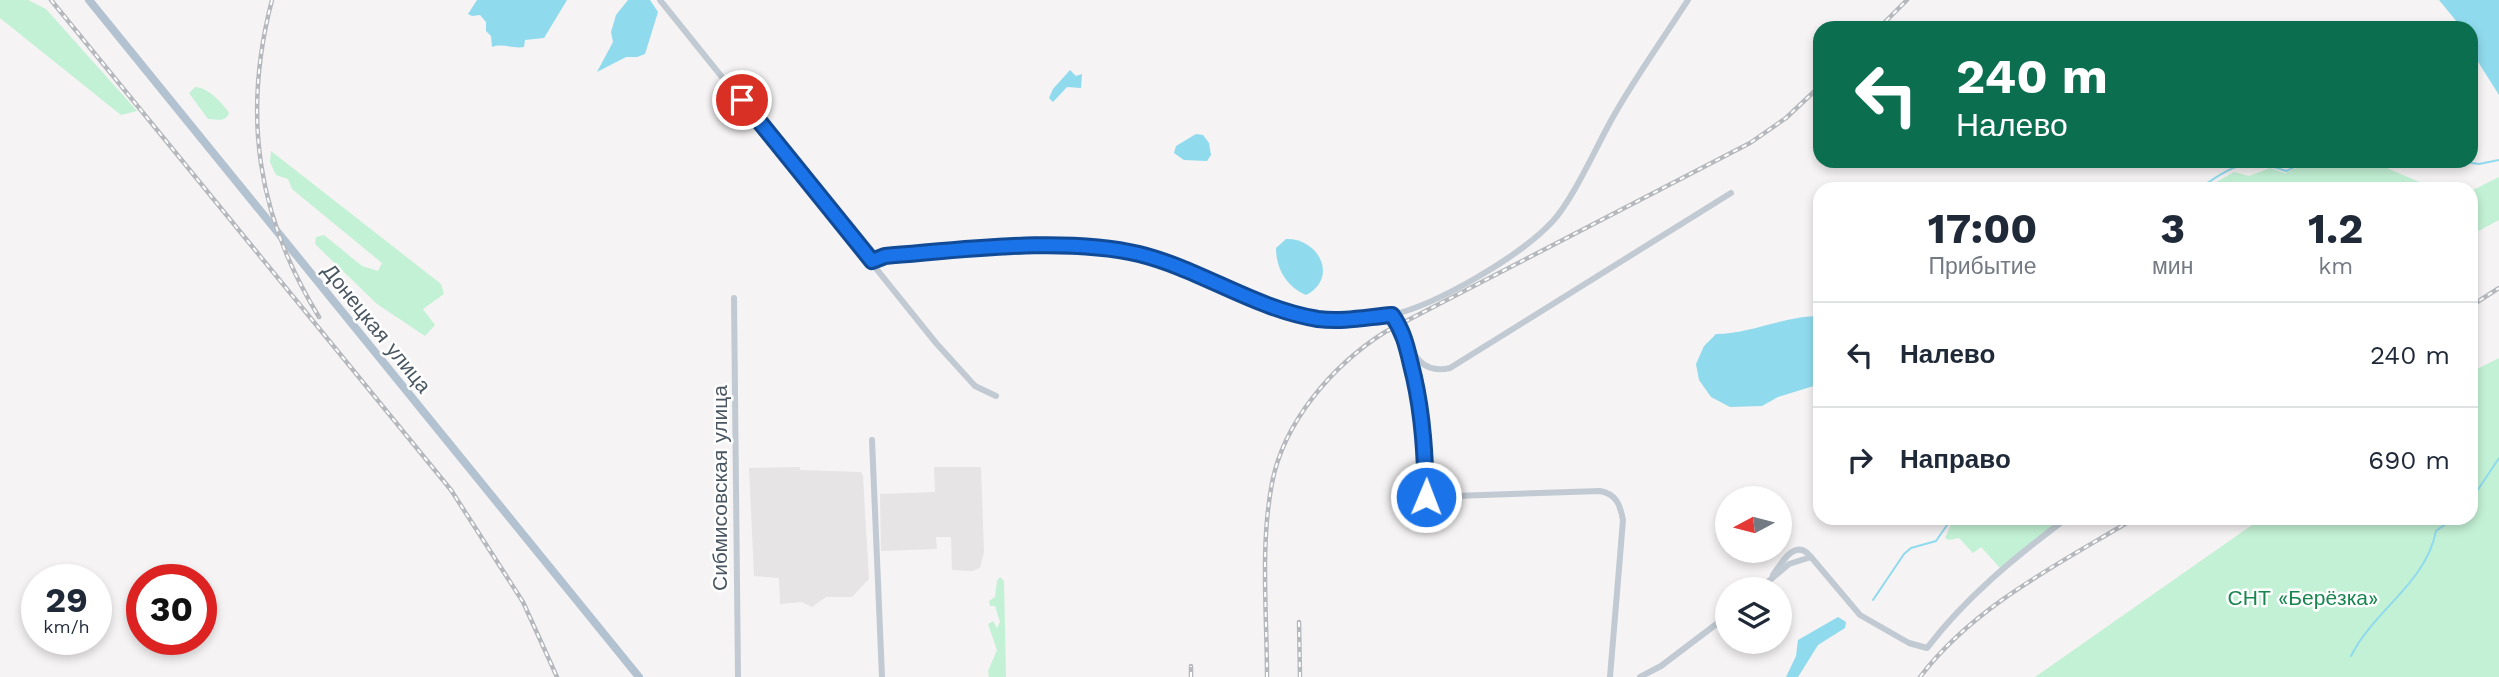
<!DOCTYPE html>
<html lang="ru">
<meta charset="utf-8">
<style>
:root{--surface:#fff;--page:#f2f2f3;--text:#1f2937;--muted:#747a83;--line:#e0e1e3}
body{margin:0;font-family:"Work Sans",sans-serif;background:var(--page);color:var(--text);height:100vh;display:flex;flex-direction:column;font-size:26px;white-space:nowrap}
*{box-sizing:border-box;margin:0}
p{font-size:23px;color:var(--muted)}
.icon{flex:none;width:38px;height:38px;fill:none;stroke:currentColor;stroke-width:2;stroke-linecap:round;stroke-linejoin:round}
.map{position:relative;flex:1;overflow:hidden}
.side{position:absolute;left:1813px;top:182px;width:665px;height:343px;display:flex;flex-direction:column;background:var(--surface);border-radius:21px;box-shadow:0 4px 10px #0003}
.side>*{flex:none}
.guide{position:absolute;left:1813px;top:21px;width:665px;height:147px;border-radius:21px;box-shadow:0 4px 10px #0003;background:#0b6e4f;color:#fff;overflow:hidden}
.needle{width:46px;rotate:263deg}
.buttons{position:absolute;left:1715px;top:486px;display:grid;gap:14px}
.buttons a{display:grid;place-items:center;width:77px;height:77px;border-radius:50%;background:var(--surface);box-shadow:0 4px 10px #0003;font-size:35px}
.speed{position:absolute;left:21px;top:564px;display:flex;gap:14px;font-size:35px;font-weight:700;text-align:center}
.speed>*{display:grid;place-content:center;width:91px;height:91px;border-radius:50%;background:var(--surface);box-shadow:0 4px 10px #0003;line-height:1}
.speed small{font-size:18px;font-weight:400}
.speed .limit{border:10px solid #d22;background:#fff;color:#111}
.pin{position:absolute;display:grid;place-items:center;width:60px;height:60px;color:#fff;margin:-30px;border:4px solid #fff;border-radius:50%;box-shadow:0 2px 7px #0007}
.me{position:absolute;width:77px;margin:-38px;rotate:1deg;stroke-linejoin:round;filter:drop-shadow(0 0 5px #0008)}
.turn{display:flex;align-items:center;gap:24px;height:147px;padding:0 28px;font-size:32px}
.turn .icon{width:91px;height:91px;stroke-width:2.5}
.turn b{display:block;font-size:49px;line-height:60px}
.eta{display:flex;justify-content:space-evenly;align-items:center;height:119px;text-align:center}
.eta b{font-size:42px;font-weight:700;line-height:49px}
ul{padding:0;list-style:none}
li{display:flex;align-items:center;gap:21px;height:105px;padding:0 28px;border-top:2px solid var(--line)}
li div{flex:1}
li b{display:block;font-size:26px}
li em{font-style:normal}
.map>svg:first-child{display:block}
.education{fill:#e6e4e5}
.green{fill:#c3f1d5}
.water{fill:#90daee}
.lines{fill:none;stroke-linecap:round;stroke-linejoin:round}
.stream{stroke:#90daee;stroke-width:2}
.minor{stroke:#c1cad2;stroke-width:6}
.major{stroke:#b3c2d1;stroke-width:8}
.rail-casing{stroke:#b5b8bd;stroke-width:4.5}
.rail{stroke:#fff;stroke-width:2;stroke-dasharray:5;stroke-linecap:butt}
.route-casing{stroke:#114b97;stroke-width:18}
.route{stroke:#1a73e8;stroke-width:12}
.labels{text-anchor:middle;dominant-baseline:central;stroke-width:5;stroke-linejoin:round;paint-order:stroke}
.street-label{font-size:21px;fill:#4a5661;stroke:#fff}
.park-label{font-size:21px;fill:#17864f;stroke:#fff}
</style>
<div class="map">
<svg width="2499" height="677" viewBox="0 0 2499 677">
<rect width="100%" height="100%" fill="#f5f3f3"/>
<g class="education">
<path d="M800,467V470L861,472L863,476L869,579L852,597H826L812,607L802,602L780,604L779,578L754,576L749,468Z"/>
<path d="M934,467H981L984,552L980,568L972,571L952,570L951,537H936L937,549L881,551L880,494L935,492Z"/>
</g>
<g class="green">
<path d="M0,0H28L46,9L137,111L121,115L0,18Z"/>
<path d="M195,87C207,87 223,103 229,113C225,123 217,119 208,119L189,93Z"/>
<path d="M271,151L441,284L444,294L423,309L435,325L425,336L377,304L315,244L316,237L324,235L362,266L378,271L382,263L292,189L288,179L276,175L270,162Z"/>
<path d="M2313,161H2366L2363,167L2375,163L2436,189H2204L2234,172L2249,176L2270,168L2285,173Z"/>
<path d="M2499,177V220L2471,235V191Z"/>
<path d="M2499,358V677H2035L2262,518H2471V372Z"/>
<path d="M1954,518H2062L2000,568L1981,547L1973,553L1959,538L1949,540L1945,538Z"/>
<path d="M1000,577L1004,581L1006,677H989L988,671L997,650L988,624L993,621L997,628L1000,622L995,606H990L989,601L995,597L997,581Z"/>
</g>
<g class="water">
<path d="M477,0H567L544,38L525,40L524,47C513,49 503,43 492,47L491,36L486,31V22L480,15L472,16L468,14Z"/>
<path d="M628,0H650L658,12L645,54L637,57H626L597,72L613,42L611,32L616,15Z"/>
<path d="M2439,0H2499V95L2475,57L2471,28H2462Z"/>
<path d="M1070,70L1076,76L1082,74L1081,88L1067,87L1053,102L1049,98L1053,89Z"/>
<path d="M1196,134L1203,135L1209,143L1211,155L1207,161L1184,160L1174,153L1176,146Z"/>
<path d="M1286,239C1319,238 1339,278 1306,295C1287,287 1276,269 1276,248Z"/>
<path d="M1820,316V384L1778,397L1762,406L1730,407L1711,397L1699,380L1696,364L1704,346L1716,334C1751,334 1784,316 1820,316Z"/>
<path d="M1838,617L1846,622L1845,628L1818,645L1798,677H1786L1796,656L1798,640Z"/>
</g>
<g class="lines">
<g class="stream">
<path d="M2458,161L2479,164L2499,160"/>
<path d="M2198,189C2233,166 2245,156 2286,171L2307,161"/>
<path d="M2471,500L2499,458"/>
<path d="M1873,600L1904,554L1911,548L1936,541L1952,518"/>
<path d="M2351,656C2374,610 2426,583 2436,531L2454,518"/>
</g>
<g class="minor">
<path d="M660,0L936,343L975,386L996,396"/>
<path d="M872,261L885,256C963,250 1063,236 1139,254C1200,269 1255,309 1318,318C1344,322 1367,317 1392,315C1409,339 1414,377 1450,368L1731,193"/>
<path d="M734,298L738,677"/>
<path d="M1392,315C1438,304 1519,257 1552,222C1573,200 1597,145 1613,117C1636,76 1663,39 1688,0"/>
<path d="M1407,346L1421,403L1426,465V497L1600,491C1616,494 1620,504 1623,520L1610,677"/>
<path d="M872,440L882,677"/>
<path d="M1773,575C1782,562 1796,537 1811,557"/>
<path d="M1758,590L1789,564L1811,557L1860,615L1909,643L1927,648C1966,597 2015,557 2067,518"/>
<path d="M1640,677L1661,666L1727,616"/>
</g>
<path class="major" d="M89,0L639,677"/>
<g class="rail-casing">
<g id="rail">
<path d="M51,0L451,490L523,602L557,677"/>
<path d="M272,0C242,115 257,216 319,317"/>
<path d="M1879,28L1907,0"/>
<path d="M2471,306L2499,288"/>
<path d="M1299,622L1300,677"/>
<path d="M1191,677V666"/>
<path d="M1267,677C1267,614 1260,546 1272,483C1284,421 1333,365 1385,332L1750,143L1786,118L1820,86"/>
<path d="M1920,677C1975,605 2059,564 2135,518"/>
</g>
</g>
<use href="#rail" class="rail"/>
</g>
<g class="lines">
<g class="route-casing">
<path id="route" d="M742,100L872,261L885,256C962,250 1063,236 1139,254C1200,269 1255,309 1318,319C1344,322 1367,317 1392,315C1406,335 1408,354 1414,377C1423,417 1425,456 1426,497"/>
</g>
<use href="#route" class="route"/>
</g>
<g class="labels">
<g class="street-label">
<text transform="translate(377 328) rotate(51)">Донецкая улица</text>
<text transform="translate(719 488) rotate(-90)">Сибмисовская улица</text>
</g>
<g class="park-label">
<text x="2303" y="597">СНТ «Берёзка»</text>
</g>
</g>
</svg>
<div class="buttons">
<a><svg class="needle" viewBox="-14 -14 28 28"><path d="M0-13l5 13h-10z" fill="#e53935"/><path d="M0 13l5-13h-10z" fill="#747a83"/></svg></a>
<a><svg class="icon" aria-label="layers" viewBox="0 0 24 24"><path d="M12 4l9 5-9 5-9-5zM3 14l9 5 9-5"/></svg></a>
</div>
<div class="speed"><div>29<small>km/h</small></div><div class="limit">30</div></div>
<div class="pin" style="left:742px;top:100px;background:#d93025"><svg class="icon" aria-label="arrive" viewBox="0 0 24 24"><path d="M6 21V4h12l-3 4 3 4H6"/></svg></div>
<svg class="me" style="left:1426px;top:497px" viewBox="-20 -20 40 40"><circle r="17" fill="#1a73e8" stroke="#fff" stroke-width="3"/><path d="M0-11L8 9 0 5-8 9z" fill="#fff"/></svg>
<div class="guide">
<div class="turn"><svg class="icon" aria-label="left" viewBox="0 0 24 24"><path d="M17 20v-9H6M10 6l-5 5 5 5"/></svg><div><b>240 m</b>Налево</div></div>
</div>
<section class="side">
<div class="eta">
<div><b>17:00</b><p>Прибытие</p></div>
<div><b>3</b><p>мин</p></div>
<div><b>1.2</b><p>km</p></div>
</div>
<ul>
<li><svg class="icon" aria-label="left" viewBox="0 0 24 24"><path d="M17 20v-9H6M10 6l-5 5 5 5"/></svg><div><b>Налево</b></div><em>240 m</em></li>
<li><svg class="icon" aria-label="right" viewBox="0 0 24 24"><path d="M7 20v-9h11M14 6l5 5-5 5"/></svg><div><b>Направо</b></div><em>690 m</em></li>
</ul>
</section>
</div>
